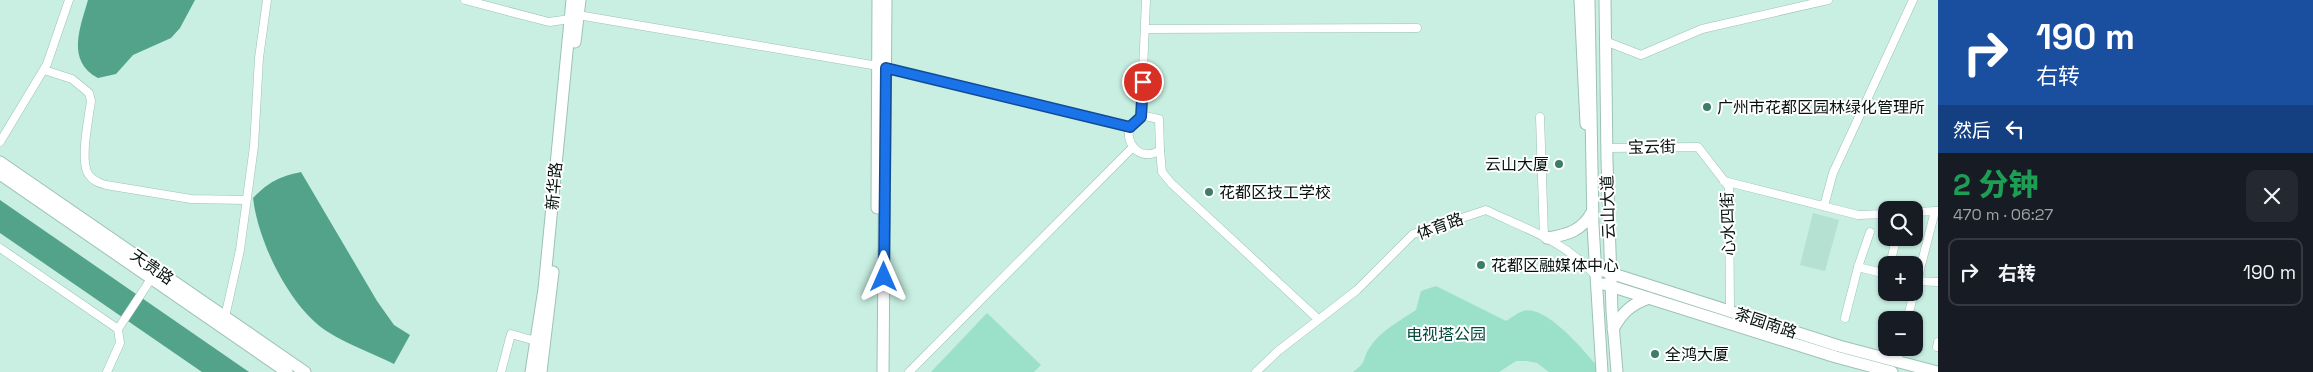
<!DOCTYPE html>
<html lang="zh">
<meta charset="utf-8">
<style>
:root{--surface:#171b24;--page:#242831;--text:#f1f3f6;--muted:#9ea1a6;--line:#363941}
body{margin:0;font-family:"Space Grotesk","Noto Sans SC",sans-serif;background:var(--page);color:var(--text);height:100vh;display:flex;flex-direction:column;font-size:19px;white-space:nowrap}
*{box-sizing:border-box;margin:0}
p{font-size:16px;color:var(--muted)}
.icon{flex:none;width:28px;height:28px;fill:none;stroke:currentColor;stroke-width:2;stroke-linecap:round;stroke-linejoin:round}
.map{position:relative;flex:1;overflow:hidden}
.drawer{display:flex;flex-direction:column;background:var(--surface);width:375px}
.drawer>*{flex:none}
.banner{background:#1a4fa0;color:#fff;overflow:hidden}
.fabs{position:absolute;left:1878px;top:201px;display:grid;gap:10px}
.fabs a{display:grid;place-items:center;width:45px;height:45px;border-radius:10px;background:var(--surface);box-shadow:0 1px 4px #0004;font-size:25px}
.pin{position:absolute;display:grid;place-items:center;width:42px;height:42px;color:#fff;margin:-21px;border:2px solid #fff;border-radius:50%;box-shadow:0 1px 5px #0007}
.me{position:absolute;width:55px;margin:-28px;rotate:0deg;stroke-linejoin:round;filter:drop-shadow(0 0 4px #0008)}
.turn{display:flex;align-items:center;gap:18px;height:105px;padding:0 15px;font-size:22px}
.turn .icon{width:65px;height:65px;stroke-width:2.5}
.turn b{display:block;font-size:35px;line-height:42px}
.then{display:flex;align-items:center;height:48px;padding:0 15px;background:#0003;gap:10px;font-size:19px}
.round{display:grid;place-items:center;flex:none;width:52px;height:52px;border-radius:10px;background:var(--page)}
.overview{display:flex;align-items:center;justify-content:space-between;height:85px;padding:0 15px}
h1{font-size:30px;font-weight:800;line-height:38px;color:#1e9e55}
ul{padding:0;list-style:none}
li{display:flex;align-items:center;gap:15px;height:68px;margin:0 10px 8px;padding:0 5px;border:2px solid var(--line);border-radius:10px}
li div{flex:1}
li b{display:block;font-size:19px}
li em{font-style:normal}
main{display:flex;flex:1;min-height:0}
.map>svg:first-child{display:block}
.built{fill:#b4e1d1}
.green{fill:#9be0c9}
.water{fill:#52a38a}
.lines{fill:none;stroke-linecap:round;stroke-linejoin:round}
.street-casing{stroke:#9dc2b5;stroke-width:9}
.secondary-casing{stroke:#9dc2b5;stroke-width:13}
.street{stroke:#fff;stroke-width:8}
.secondary{stroke:#fff;stroke-width:11}
.route-casing{stroke:#114b97;stroke-width:12}
.route{stroke:#1a73e8;stroke-width:9}
.poi-dot{fill:#3d7c69;stroke:#fff;stroke-width:2}
.labels{text-anchor:middle;dominant-baseline:central;stroke-width:4;stroke-linejoin:round;paint-order:stroke}
.poi-label{font-size:16px;fill:#05120e;stroke:#fff;text-anchor:start}
.street-label{font-size:16px;fill:#05120e;stroke:#fff}
.park-label{font-size:16px;fill:#004838;stroke:#fff}
</style>
<main>
<div class="map">
<svg width="1938" height="372" viewBox="0 0 1938 372">
<rect width="100%" height="100%" fill="#c8efe1"/>
<path class="built" d="M1813,213L1839,220L1825,271L1800,265Z"/>
<g class="green">
<path d="M1436,286L1506,321C1511,318 1517,313 1523,311C1546,303 1589,356 1602,372H1549L1537,363L1527,361H1516L1499,372H1353C1368,361 1362,359 1370,347C1380,331 1401,320 1416,310L1421,291Z"/>
<path d="M987,313L1041,365L1034,372H931Z"/>
</g>
<g class="water">
<path d="M88,0H195L180,28L171,38L133,55L116,74L98,78C66,61 80,28 88,0Z"/>
<path d="M301,172L377,301L394,325L410,335L394,364C372,353 349,345 328,332C290,308 258,242 253,198C269,182 278,177 301,172Z"/>
<path d="M0,200L249,372H202L0,233Z"/>
</g>
<g class="lines">
<g class="street-casing">
<g id="street">
<path d="M465,0L549,22L570,19L578,15L878,66L1130,127"/>
<path d="M1145,29L1417,28"/>
<path d="M1605,41L1641,55L1702,29L1828,0"/>
<path d="M44,70L72,79L89,93L91,101C89,117 79,162 89,175C93,181 99,183 106,185L191,199L246,200"/>
<path d="M1145,116L1159,119L1160,150C1134,168 1113,124 1145,116Z"/>
<path d="M1141,117L1146,0"/>
<path d="M1540,117L1544,237"/>
<path d="M0,142L47,64L69,0"/>
<path d="M1607,148L1698,147L1729,187L1730,311"/>
<path d="M1160,150L1162,172L1171,183L1318,319"/>
<path d="M1724,181L1858,215L1886,214"/>
<path d="M1824,206L1833,173L1913,0"/>
<path d="M1914,212L1938,211"/>
<path d="M1870,232L1858,267L1886,274"/>
<path d="M0,248L118,329"/>
<path d="M1890,265L1896,239"/>
<path d="M1914,281L1938,282"/>
<path d="M225,317L240,250L254,146L259,58L267,0"/>
<path d="M1845,318L1858,267"/>
<path d="M1907,320L1935,211"/>
<path d="M1937,347L1938,342"/>
<path d="M1897,361L1900,348"/>
<path d="M107,372L120,343L118,329L151,279"/>
<path d="M501,372L511,334L539,342"/>
<path d="M909,372L1133,147"/>
<path d="M1256,372L1278,351L1357,290L1413,234L1486,210C1528,230 1563,240 1595,275"/>
</g>
</g>
<g class="secondary-casing">
<g id="secondary">
<path d="M1580,0L1586,124"/>
<path d="M1589,0L1593,226L1602,372"/>
<path d="M1605,0L1607,161L1612,311L1617,372"/>
<path d="M575,42L580,0"/>
<path d="M0,162L305,372"/>
<path d="M0,174L287,372"/>
<path d="M877,208L878,0"/>
<path d="M1547,238C1567,235 1582,231 1592,212"/>
<path d="M1604,271L1839,346L1937,372"/>
<path d="M1604,284L1836,357L1892,372"/>
<path d="M1613,329C1622,313 1631,304 1649,298"/>
<path d="M531,372L544,289L572,0"/>
<path d="M541,372L553,272"/>
<path d="M883,372L886,0"/>
</g>
</g>
<use href="#street" class="street"/>
<use href="#secondary" class="secondary"/>
</g>
<g class="lines">
<g class="route-casing">
<path id="route" d="M884,277L886,68L1130,127L1141,117L1143,82"/>
</g>
<use href="#route" class="route"/>
</g>
<g class="poi-dot">
<circle cx="1707" cy="107" r="5"/>
<circle cx="1559" cy="164" r="5"/>
<circle cx="1209" cy="192" r="5"/>
<circle cx="1481" cy="265" r="5"/>
<circle cx="1655" cy="354" r="5"/>
</g>
<g class="labels">
<g class="poi-label">
<text x="1717" y="107">广州市花都区园林绿化管理所</text>
<text x="1549" y="164" text-anchor="end">云山大厦</text>
<text x="1219" y="192">花都区技工学校</text>
<text x="1491" y="265">花都区融媒体中心</text>
<text x="1665" y="354">全鸿大厦</text>
</g>
<g class="street-label">
<text transform="translate(1652 147) rotate(-1)">宝云街</text>
<text transform="translate(554 186) rotate(-85)">新华路</text>
<text transform="translate(1608 207) rotate(-92)">云山大道</text>
<text transform="translate(1728 224) rotate(-92)">心水四街</text>
<text transform="translate(1440 226) rotate(-20)">体育路</text>
<text transform="translate(152 267) rotate(35)">天贵路</text>
<text transform="translate(1766 323) rotate(18)">茶园南路</text>
</g>
<g class="park-label">
<text x="1446" y="334">电视塔公园</text>
</g>
</g>
</svg>
<div class="fabs">
<a><svg class="icon" aria-label="search" viewBox="0 0 24 24"><circle cx="10" cy="10" r="6"/><path d="M15 15l6 6"/></svg></a>
<a>+</a>
<a>−</a>
</div>
<div class="pin" style="left:1143px;top:82px;background:#d93025"><svg class="icon" aria-label="arrive" viewBox="0 0 24 24"><path d="M6 21V4h12l-3 4 3 4H6"/></svg></div>
<svg class="me" style="left:884px;top:277px" viewBox="-20 -20 40 40"><path d="M0-17L14 15 0 8-14 15z" fill="#1a73e8" stroke="#fff" stroke-width="4"/></svg>
</div>
<section class="drawer">
<div class="banner">
<div class="turn"><svg class="icon" aria-label="right" viewBox="0 0 24 24"><path d="M7 20v-9h11M14 6l5 5-5 5"/></svg><div><b>190 m</b>右转</div></div>
<div class="then">然后<svg class="icon" aria-label="left" viewBox="0 0 24 24"><path d="M17 20v-9H6M10 6l-5 5 5 5"/></svg></div>
</div>
<div class="overview"><div><h1>2 分钟</h1><p>470 m · 06:27</p></div><a class="round"><svg class="icon" aria-label="close" viewBox="0 0 24 24"><path d="M6 6l12 12M18 6L6 18"/></svg></a></div>
<ul>
<li><svg class="icon" aria-label="right" viewBox="0 0 24 24"><path d="M7 20v-9h11M14 6l5 5-5 5"/></svg><div><b>右转</b></div><em>190 m</em></li>
</ul>
</section>
</main>
